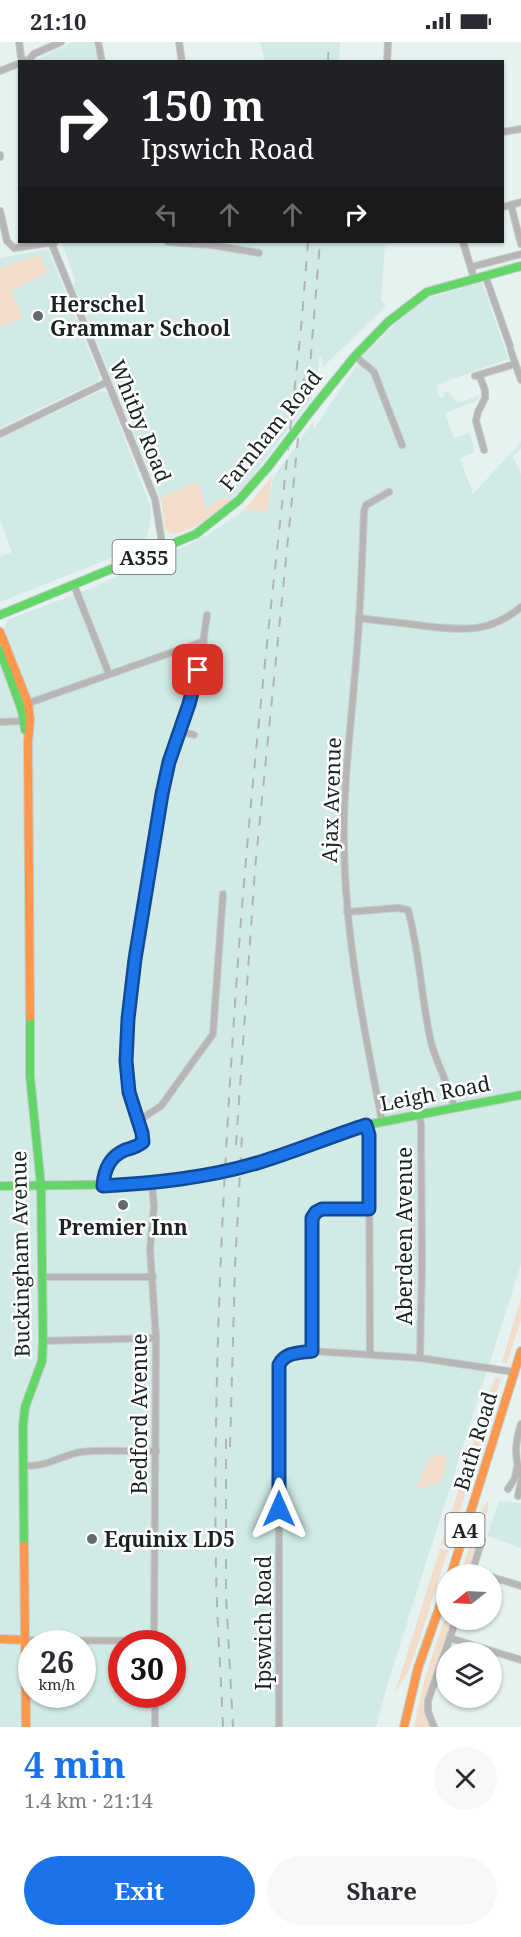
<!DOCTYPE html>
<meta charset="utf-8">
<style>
:root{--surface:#fff;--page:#f7f7f7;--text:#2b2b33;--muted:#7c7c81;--accent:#1a73e8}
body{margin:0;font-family:"Noto Serif",serif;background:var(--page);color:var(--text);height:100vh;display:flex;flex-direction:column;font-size:22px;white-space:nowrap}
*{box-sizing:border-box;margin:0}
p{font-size:20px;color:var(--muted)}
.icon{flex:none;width:33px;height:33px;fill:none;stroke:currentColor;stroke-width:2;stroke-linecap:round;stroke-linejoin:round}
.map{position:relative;height:1685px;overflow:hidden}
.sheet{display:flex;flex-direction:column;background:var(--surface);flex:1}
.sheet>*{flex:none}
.banner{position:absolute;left:18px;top:18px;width:486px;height:183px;border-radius:0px;box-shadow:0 2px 4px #0004;background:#202124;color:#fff;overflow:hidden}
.needle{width:39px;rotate:252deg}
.fabs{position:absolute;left:436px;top:1522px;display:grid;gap:12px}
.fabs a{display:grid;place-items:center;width:66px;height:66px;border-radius:50%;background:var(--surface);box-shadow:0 2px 4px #0004;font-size:30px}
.speed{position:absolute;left:18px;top:1588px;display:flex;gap:12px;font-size:30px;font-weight:700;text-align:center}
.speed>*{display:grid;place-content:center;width:78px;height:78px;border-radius:50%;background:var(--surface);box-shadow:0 2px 4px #0004;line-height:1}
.speed small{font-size:15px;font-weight:400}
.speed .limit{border:9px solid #d22;background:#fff;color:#111}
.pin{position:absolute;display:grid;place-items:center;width:51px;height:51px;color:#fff;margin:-26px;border-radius:12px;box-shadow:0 3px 9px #0006}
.me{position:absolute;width:66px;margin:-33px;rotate:0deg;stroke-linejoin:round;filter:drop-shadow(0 0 4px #0008)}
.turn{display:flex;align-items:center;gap:21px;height:126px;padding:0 24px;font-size:27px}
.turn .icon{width:78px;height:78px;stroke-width:2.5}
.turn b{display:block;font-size:42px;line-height:51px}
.lanes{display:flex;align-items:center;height:57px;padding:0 24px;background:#0003;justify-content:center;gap:30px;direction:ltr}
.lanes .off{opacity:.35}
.round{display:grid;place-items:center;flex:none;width:63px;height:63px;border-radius:32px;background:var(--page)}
.headline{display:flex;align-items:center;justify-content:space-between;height:102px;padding:0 24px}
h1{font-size:36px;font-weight:700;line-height:45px;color:var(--accent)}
.primary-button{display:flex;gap:12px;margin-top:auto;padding:12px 24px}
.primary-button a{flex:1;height:69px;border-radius:36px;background:var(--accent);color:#fff;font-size:24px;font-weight:700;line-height:69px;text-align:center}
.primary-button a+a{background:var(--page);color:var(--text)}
.status{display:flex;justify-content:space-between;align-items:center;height:42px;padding:0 30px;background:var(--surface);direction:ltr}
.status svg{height:16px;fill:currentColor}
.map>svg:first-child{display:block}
.built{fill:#d1eae6;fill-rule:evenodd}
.green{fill:#f2ddca}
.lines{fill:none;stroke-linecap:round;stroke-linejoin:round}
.street-casing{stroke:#c1ccca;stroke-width:8}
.fast-casing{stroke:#c1ccca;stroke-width:10}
.slow-casing{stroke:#c1ccca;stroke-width:10}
.street{stroke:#b7b6b4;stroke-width:6}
.fast{stroke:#63d668;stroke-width:8}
.slow{stroke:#ff974d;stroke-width:8}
.rail{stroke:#afb5b3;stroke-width:2;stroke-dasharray:10 10;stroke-linecap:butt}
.fast-bridge-casing{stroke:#c1ccca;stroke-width:10;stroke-linecap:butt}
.slow-bridge-casing{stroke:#c1ccca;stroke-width:10;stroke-linecap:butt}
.fast-bridge{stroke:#63d668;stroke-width:8}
.slow-bridge{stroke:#ff974d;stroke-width:8}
.route-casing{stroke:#114b97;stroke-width:15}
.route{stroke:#1a73e8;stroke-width:10}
.poi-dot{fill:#626b6a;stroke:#fff;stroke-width:2}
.labels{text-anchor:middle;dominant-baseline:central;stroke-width:5;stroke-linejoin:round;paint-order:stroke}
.shield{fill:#fff;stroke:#5f6564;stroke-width:1.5}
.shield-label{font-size:20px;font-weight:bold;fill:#1b2322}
.poi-label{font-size:21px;font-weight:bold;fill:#1b2322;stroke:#fff;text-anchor:start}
.street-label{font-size:21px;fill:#1b2322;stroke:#fff}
</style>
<div class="status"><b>21:10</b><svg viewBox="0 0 49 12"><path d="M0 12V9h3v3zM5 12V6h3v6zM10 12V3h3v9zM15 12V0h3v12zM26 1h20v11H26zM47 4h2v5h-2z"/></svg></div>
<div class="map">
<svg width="521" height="1685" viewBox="0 0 521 1685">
<rect width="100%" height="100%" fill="#e5f2f0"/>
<g class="built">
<path d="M73,0H93L97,17L92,20L34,19Z"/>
<path d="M260,0H340L339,19H265Z"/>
<path d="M133,200L194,204L227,209L232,200H397L385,203L381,259L386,264L323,325L321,315H319L318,330L313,337L312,356L246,443L231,458L223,456L205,469L196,440L160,456L73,242L76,241L62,201Z"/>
<path d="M48,207L99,333V338L0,386V216Z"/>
<path d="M480,241L482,242L485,249L508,317L436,343L440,356L445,354L444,350L448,349L454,358L459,361L480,353L478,358L445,371L454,396L469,391L471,396L475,410L460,416L473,452L521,400V406L513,415L521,432V1222L386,1647L376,1685H0V589L5,586L7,578L84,549L188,503L211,491L244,468L267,469L273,436L313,380L314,387L361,316L407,270L425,257ZM32,1602H82V1653H32ZM122,1602H172V1653H122Z"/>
<path d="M100,349L107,350L150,463L151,475L146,500L141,504L0,560V515L12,510L0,478V396Z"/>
<path d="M499,1459L521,1461V1506L487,1494Z"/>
</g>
<g class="green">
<path d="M40,213L46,227V232L11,249L23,275L0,286V226Z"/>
<path d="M272,434L267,469L244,468Z"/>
<path d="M196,440L199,441L205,462V468L223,456L231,458C221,466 179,503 166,488C163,483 163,463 160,456Z"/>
<path d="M521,1255V1278L507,1321L502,1320Z"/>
<path d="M495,1335L501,1337L449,1504L441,1502Z"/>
<path d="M435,1412L446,1415V1424L440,1441L420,1446L417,1443L428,1420V1415L433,1417Z"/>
<path d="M488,1459V1468L466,1533H460L483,1466Z"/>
<path d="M440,1506L448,1508L416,1608L408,1630L395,1651Z"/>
<path d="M447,1570V1578H452L426,1659V1674L430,1685H414L425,1636Z"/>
</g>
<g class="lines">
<g class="street-casing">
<g id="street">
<path d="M19,0L21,15L25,20"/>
<path d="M98,0L102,20"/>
<path d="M179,0L182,20"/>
<path d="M27,20L34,12L61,0"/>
<path d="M387,20L388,0"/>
<path d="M0,29L20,21"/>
<path d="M502,90L521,87"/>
<path d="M0,113V115"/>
<path d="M511,163L521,202"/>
<path d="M503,165L521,160"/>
<path d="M0,169L7,199L14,206L55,200"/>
<path d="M51,200L155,457L163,507"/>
<path d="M168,200L211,203L259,211"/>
<path d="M463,200L474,236"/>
<path d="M471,225L521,212"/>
<path d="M485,233L510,304"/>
<path d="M511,309L521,338"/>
<path d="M355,314L374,330L402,403"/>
<path d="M479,333L485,348V356L478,370L476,379L484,408"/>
<path d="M475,334L515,322"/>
<path d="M0,392L107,340"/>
<path d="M74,543L109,632"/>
<path d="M359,576C381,579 403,581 424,584C463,588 489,592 521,565"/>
<path d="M26,662L204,599"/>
<path d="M0,680L26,679"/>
<path d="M180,689L194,693"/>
<path d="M347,870L398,866L408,868C420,911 421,956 431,1000C437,1023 449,1043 454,1065"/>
<path d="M419,1073L421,1082L422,1223L420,1316"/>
<path d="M138,1079L161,1064L213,992L223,852"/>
<path d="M382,1079C364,987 345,895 344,800C343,747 350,694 354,642C360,584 362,527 364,469L366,463L389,450"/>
<path d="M366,1083L369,1093L370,1312"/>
<path d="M152,1142L154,1164L150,1207L156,1296L154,1602"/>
<path d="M103,1144C104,1128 109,1115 125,1108C132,1106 137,1105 143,1100L142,1091L128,1050L126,1019L128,977L135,917L162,752C169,721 179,693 189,663C198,634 203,603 207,573"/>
<path d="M42,1235H153"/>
<path d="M43,1299L156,1296"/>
<path d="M311,1309L312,1176L316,1170L322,1167H369"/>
<path d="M521,1382C515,1401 514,1415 521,1434"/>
<path d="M23,1423C43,1427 62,1413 81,1410C106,1407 132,1410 156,1409"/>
<path d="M508,1447L515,1436L517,1425"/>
<path d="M518,1454L521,1440"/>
<path d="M473,1529L485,1533"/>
<path d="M471,1533L482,1498L477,1497"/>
<path d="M492,1535L521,1544"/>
<path d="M450,1596L521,1618"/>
<path d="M24,1598L154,1599"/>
<path d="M155,1653V1685"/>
<path d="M279,1685V1323L282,1317L289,1312L311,1309L420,1316L514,1330"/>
<path d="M434,1685L428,1670V1659L456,1578"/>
</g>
</g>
<g class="fast-casing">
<g id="fast">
<path d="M313,366L355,314L388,280L427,250L521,224"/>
<path d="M0,573L196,492L239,458L268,425"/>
<path d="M0,608L22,669L25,688"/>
<path d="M258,1121L366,1083L521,1053"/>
<path d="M0,1144L152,1142L201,1133"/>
<path d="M24,1504L23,1385L25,1365L42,1319L43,1299L41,1144L30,1034V975"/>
</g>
</g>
<g class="slow-casing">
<g id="slow">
<path d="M0,590L28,661L30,678L28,700L30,975"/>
<path d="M24,1504L26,1685"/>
<path d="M451,1533L521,1309"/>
<path d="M0,1597L24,1598"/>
<path d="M404,1685L418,1626L447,1544"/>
</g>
</g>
<use href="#street" class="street"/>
<use href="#fast" class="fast"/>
<use href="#slow" class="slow"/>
<g class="rail">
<path d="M328,20L329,0"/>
<path d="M309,337L320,200"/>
<path d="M236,1103L255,827L305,327"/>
<path d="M226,1397V1553L233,1685"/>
<path d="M230,1405L235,1225L242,1093"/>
<path d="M223,1685C221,1633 217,1581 216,1529C213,1335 223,1140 236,947C251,723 279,499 302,276L308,200"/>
</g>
<g class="fast-bridge-casing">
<path id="fast-bridge" d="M268,425L313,366"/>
</g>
<g class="slow-bridge-casing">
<path id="slow-bridge" d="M201,1133L258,1121"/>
</g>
<use href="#fast-bridge" class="fast-bridge"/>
<use href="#slow-bridge" class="slow-bridge"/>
</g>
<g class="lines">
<g class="route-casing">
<path id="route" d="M198,628L189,662L169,720L162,752L135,917L128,977L126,1019L129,1050L142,1091L143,1100C137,1105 132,1106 125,1108C109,1115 104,1128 103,1144C155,1141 207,1136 257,1121C294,1110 329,1095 366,1083L369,1093V1167H322L316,1170L312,1176V1309C299,1311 285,1310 279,1323V1467"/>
</g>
<use href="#route" class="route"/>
</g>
<g class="poi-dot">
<circle cx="38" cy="274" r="6"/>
<circle cx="123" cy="1163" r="6"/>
<circle cx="92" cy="1497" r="6"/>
</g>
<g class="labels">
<g class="shield">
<rect x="112.5" y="498" width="63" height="34" rx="4.5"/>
<rect x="445.5" y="1471" width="39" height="34" rx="4.5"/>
</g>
<g class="shield-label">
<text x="144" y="515">A355</text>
<text x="465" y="1488">A4</text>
</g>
<g class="poi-label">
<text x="50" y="262">Herschel<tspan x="50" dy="24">Grammar School</tspan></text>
<text x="123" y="1185" text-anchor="middle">Premier Inn</text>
<text x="104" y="1497">Equinix LD5</text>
</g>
<g class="street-label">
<text transform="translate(141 379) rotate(68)">Whitby Road</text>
<text transform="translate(270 388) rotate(-51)">Farnham Road</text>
<text transform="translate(331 758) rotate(-88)">Ajax Avenue</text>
<text transform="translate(435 1051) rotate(-11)">Leigh Road</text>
<text transform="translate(404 1194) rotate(-90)">Aberdeen Avenue</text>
<text transform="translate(20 1212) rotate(-91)">Buckingham Avenue</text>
<text transform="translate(139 1372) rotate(-90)">Bedford Avenue</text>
<text transform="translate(475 1399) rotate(-73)">Bath Road</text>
<text transform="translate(263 1581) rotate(-90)">Ipswich Road</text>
</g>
</g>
</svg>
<div class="fabs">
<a><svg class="needle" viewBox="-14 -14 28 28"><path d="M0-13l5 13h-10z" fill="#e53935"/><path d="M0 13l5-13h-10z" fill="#7c7c81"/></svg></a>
<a><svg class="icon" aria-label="layers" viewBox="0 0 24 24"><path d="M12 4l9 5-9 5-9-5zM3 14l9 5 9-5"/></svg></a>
</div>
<div class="speed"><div>26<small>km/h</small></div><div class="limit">30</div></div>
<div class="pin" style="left:198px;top:628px;background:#d93025"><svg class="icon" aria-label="arrive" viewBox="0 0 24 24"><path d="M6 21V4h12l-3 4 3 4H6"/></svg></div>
<svg class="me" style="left:279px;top:1467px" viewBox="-20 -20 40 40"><path d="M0-17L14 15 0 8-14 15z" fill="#1a73e8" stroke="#fff" stroke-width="4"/></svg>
<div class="banner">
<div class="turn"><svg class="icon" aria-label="right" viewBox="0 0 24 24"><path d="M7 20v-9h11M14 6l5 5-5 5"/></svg><div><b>150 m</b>Ipswich Road</div></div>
<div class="lanes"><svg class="icon off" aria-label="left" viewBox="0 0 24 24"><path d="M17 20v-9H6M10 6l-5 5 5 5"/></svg><svg class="icon off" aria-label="ahead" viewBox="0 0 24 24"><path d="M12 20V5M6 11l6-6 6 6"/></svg><svg class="icon off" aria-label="ahead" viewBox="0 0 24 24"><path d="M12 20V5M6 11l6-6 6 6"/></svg><svg class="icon" aria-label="right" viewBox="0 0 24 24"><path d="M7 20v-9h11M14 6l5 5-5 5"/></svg></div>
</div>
</div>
<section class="sheet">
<div class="headline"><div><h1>4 min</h1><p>1.4 km · 21:14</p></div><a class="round"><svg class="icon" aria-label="close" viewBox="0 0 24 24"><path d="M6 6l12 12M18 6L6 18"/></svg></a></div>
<div class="primary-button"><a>Exit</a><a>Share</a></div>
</section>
